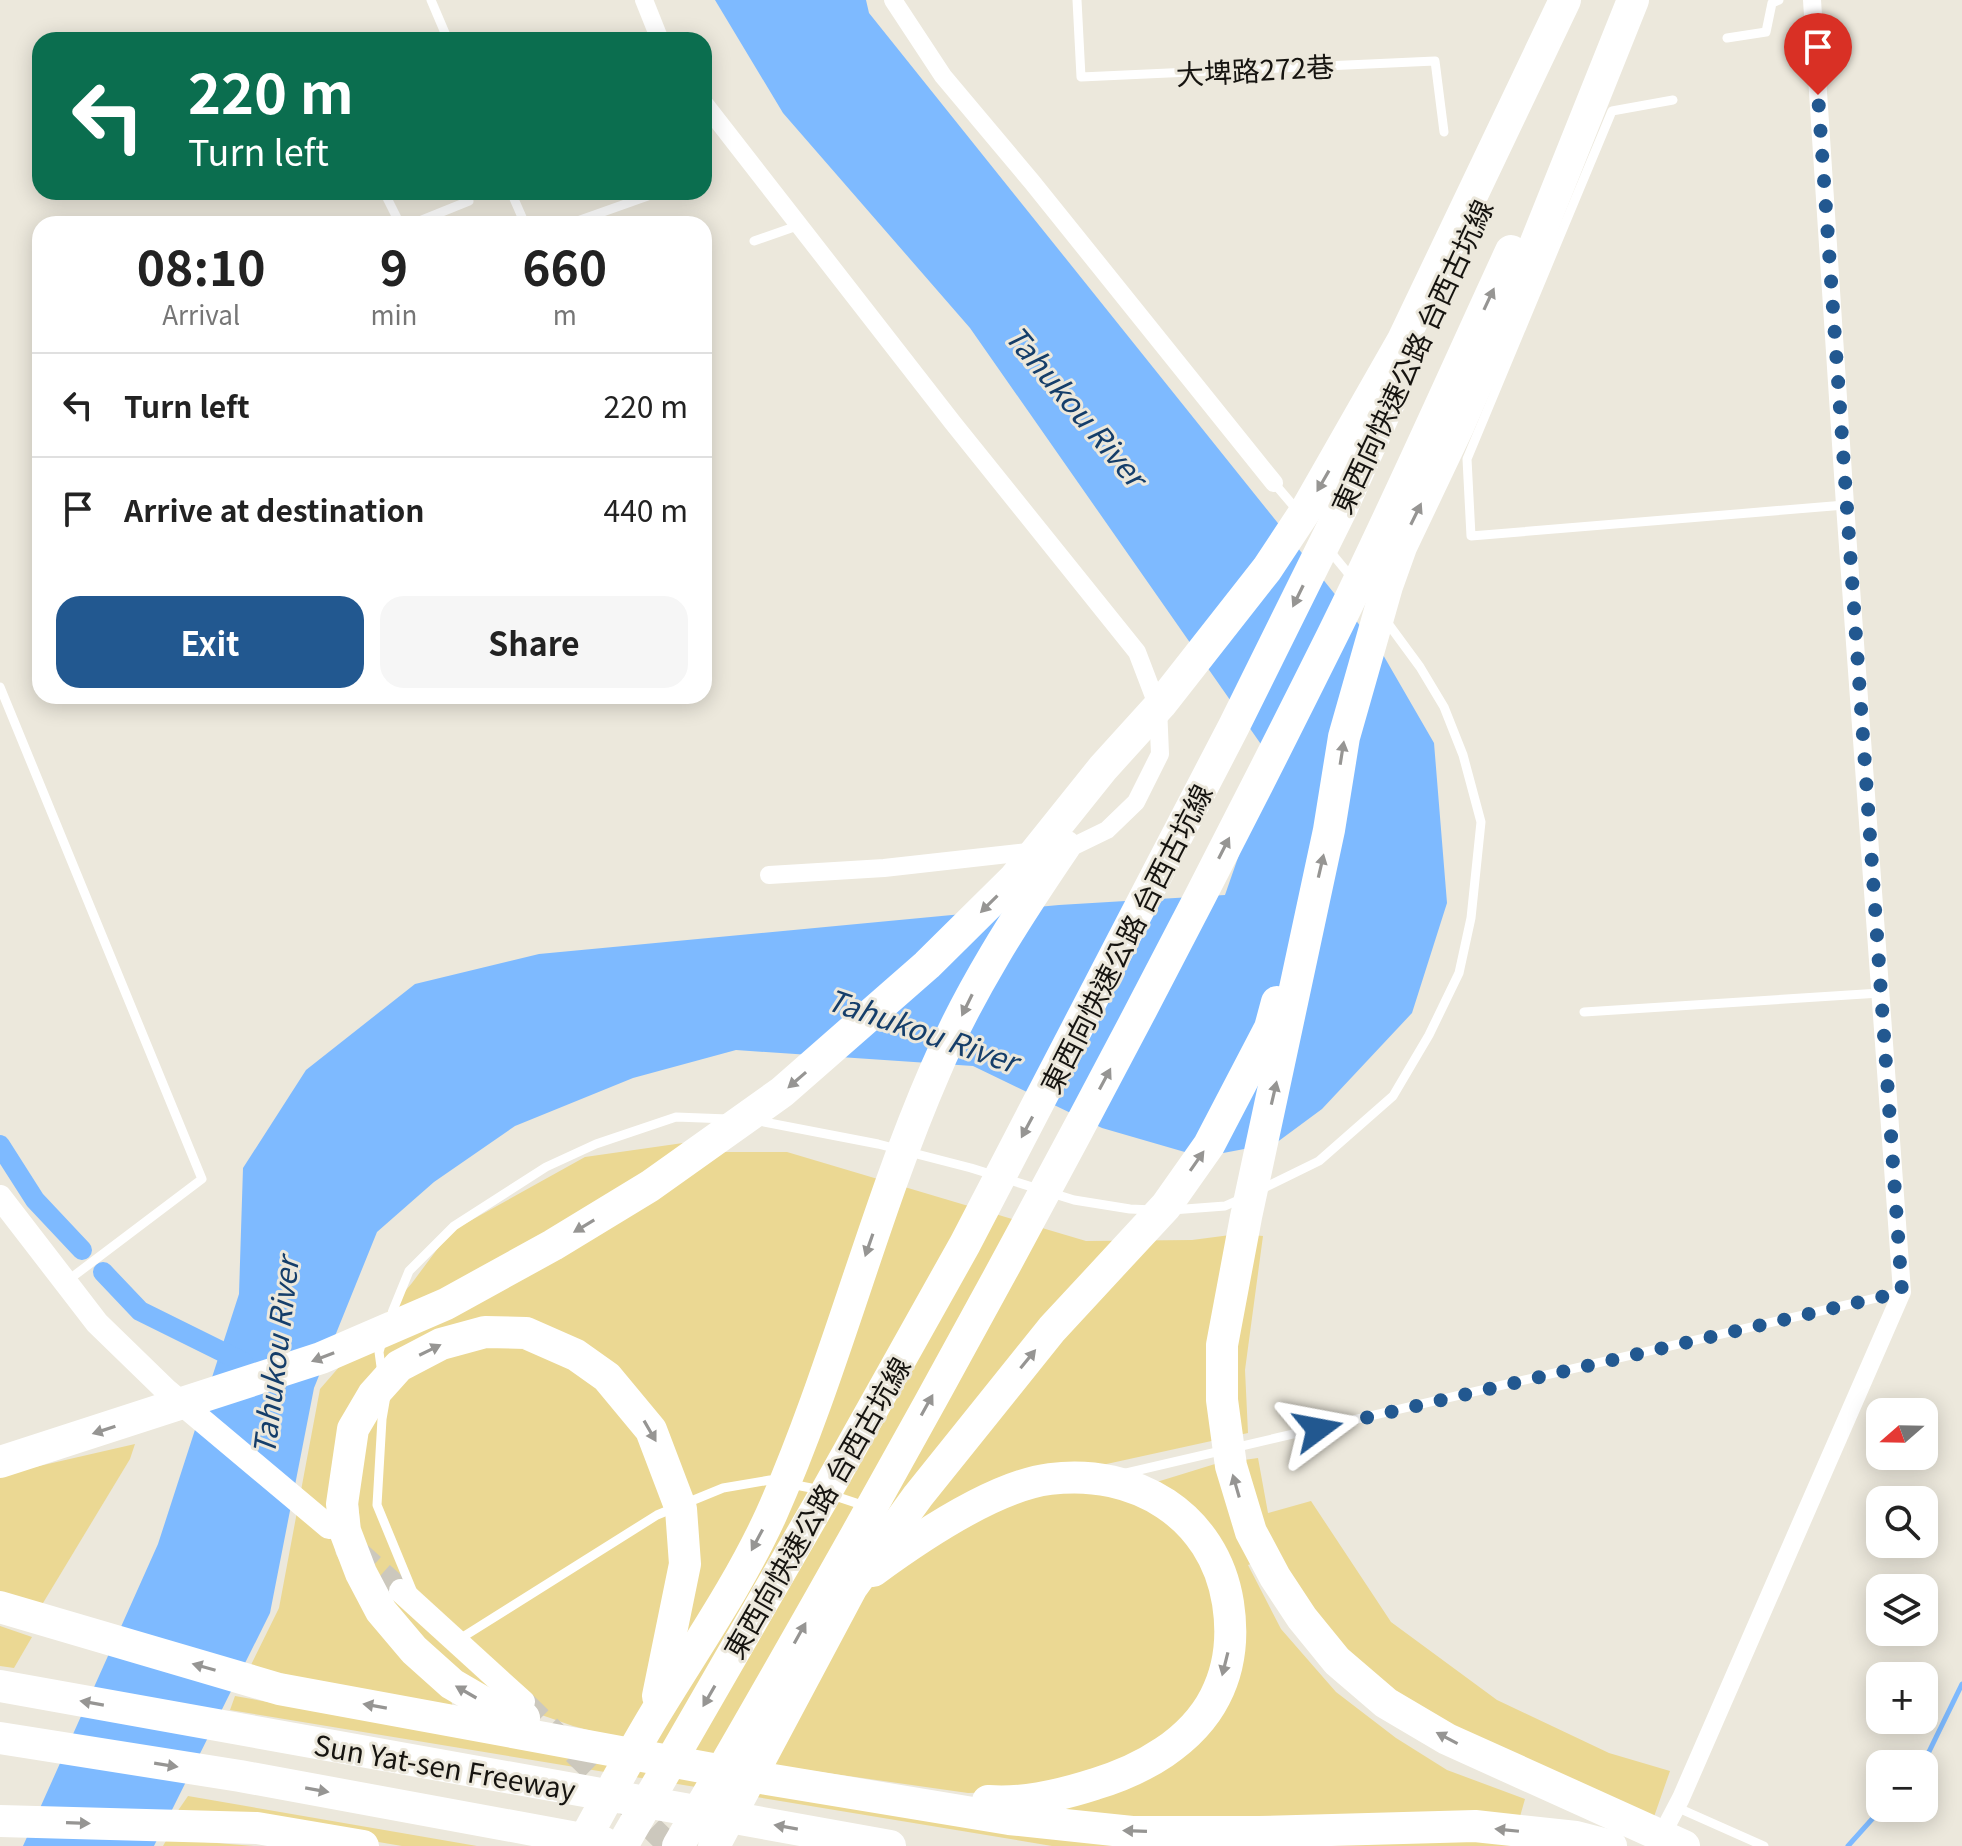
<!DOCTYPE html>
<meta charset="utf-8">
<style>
:root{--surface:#fff;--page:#f6f6f6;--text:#222;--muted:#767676;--line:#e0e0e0;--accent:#225890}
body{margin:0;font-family:Georgia,"Noto Sans TC",serif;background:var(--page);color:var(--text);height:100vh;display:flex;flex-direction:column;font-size:30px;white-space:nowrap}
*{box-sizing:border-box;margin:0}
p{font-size:26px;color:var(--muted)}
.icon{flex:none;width:44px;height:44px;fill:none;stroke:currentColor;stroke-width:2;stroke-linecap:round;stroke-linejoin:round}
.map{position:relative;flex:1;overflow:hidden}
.sheet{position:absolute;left:32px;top:216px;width:680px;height:488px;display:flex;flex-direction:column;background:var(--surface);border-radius:24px;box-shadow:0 4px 20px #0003}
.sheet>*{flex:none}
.top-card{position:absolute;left:32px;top:32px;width:680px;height:168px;border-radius:24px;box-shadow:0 4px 20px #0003;background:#0b6e4f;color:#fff;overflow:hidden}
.needle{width:52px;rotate:250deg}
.buttons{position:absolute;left:1866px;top:1398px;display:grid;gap:16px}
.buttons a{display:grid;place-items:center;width:72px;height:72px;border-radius:16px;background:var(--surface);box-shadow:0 4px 20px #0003;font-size:40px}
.pin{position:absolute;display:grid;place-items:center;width:68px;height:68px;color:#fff;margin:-82px -34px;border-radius:50% 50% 50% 0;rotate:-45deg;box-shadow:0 0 8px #0007}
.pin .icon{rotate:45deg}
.me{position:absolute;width:88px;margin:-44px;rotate:77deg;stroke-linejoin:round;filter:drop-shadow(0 0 6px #0008)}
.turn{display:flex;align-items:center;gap:28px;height:168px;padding:0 24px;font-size:36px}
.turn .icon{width:104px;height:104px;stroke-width:2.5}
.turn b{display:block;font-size:56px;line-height:68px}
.eta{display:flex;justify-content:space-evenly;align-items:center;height:136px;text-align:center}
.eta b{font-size:48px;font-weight:700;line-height:56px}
.cta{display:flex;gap:16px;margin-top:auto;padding:16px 24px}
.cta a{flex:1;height:92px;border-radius:24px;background:var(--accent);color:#fff;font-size:32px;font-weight:700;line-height:92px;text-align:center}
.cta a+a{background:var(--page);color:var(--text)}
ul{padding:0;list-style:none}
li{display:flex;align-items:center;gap:24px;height:104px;padding:0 24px;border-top:2px solid var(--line)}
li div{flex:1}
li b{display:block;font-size:30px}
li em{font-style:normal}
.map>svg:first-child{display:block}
.green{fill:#ebd893}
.water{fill:#7ebaff}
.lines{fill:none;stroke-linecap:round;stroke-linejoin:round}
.stream{stroke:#7ebaff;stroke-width:5}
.canal{stroke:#7ebaff;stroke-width:20}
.secondary-tunnel{stroke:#ccc8bd;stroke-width:24;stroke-dasharray:24 12;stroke-linecap:butt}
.lane{stroke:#fff;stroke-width:9}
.street{stroke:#fff;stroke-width:18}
.secondary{stroke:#fff;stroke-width:24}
.highway{stroke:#fff;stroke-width:32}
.oneway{fill:#969593}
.route{stroke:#225890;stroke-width:14;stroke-dasharray:0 25.2}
.labels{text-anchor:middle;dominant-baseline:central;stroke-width:6;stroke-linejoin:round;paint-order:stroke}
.street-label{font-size:28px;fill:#161410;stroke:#ece8dc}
.water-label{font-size:30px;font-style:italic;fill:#153e6a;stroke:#ece8dc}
</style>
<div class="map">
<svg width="1962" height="1846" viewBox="0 0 1962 1846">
<rect width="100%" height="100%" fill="#ece8dc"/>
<g class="green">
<path d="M690,1142L643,1179L444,1296L451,1312L659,1193L724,1152H787L1086,1241L1192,1240L1238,1234L1263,1236L1245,1370L1248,1433L1102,1465L1108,1497L1215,1464L1258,1458L1268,1513L1311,1501L1391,1622L1497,1700L1609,1753L1670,1771L1649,1831L1470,1759L1375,1698L1302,1620L1270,1557L1248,1565L1281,1629L1336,1692L1396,1738L1447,1770L1525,1799L1519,1820L1117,1822L1032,1814L1117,1787L1167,1762L1209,1720L1240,1659L1239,1589L1211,1592L1221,1626L1215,1676L1196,1710L1157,1746L1081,1780L1031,1791L968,1793L785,1767L607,1735L573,1726L487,1696L433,1655L388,1605L361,1538L356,1476L370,1426L388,1396L367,1385L342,1420L328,1514L336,1554L374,1622L422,1673L449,1694L453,1707L440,1714L282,1683L248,1671L279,1608L320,1389L412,1283L450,1232L585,1157Z"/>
<path d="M135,1444L130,1459L40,1608L0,1595V1475Z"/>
<path d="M0,1626L32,1637L14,1668L0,1666Z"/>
<path d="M235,1696L769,1794L1497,1839L1551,1846H1052L230,1710Z"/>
<path d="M188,1796L477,1846H402L260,1822L177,1812Z"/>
<path d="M167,1839L254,1846H163Z"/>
</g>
<path class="water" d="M715,0H866L869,13L1382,653L1434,743L1447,903L1412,1013L1322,1109L1276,1143L1202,1157L1102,1128L973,1066L736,1050L633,1078L515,1126L434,1182L377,1232L314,1388L270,1613L154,1846H23L158,1544L239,1294L243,1168L306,1070L415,984L539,954L1059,905L1225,895L1272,760L970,328L783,113Z"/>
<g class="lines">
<g class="stream">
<path d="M1923,1764L1962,1684"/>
<path d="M1848,1846L1882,1808"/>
</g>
<g class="canal">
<path d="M0,1145L35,1200L82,1250"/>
<path d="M103,1272L140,1311L243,1362"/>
</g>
<g class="secondary-tunnel">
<path d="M355,1550L401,1591"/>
<path d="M523,1702L670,1846"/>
</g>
<g class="lane">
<path d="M431,0L448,40"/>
<path d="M1077,0L1081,77L1435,61L1444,132"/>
<path d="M1727,38L1766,32L1772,3L1779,0"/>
<path d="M1673,100L1612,111L1467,459L1471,536L1845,505"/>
<path d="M384,192L400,224"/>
<path d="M511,192L525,224"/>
<path d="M412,224L469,201L467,192"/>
<path d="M569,224L659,192"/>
<path d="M754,241L797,226"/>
<path d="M1274,483L1297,510"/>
<path d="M1329,550L1352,578"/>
<path d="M0,687L202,1179L67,1281"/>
<path d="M1584,1012L1880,993"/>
<path d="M759,1121L878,1144L971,1168L1074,1200L1130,1209L1153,1210"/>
<path d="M1260,1190L1319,1161L1393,1096L1429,1035L1459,973L1471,918L1481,822L1463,755L1444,707L1420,667L1384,618"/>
<path d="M1172,1210L1225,1206L1243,1198"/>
<path d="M389,1320L409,1271L454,1226L546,1167L596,1144L676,1117L728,1119"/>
<path d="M382,1341L379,1352L382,1374"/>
<path d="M386,1396L382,1419L377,1505L412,1590"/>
<path d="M1122,1474L1902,1292"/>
<path d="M458,1640L657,1515L723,1488L770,1480L811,1488L865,1506"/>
<path d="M1676,1807L1764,1846"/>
</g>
<g class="street">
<path d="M644,0L660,40"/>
<path d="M893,0L943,76L1032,182L1274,483"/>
<path d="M704,103L953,423L1137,652L1158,707L1160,754L1136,802L1107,830L1072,847L884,868L769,875"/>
<path d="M1658,1842L1681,1798L1902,1292L1845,505L1812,0"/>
</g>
<g class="secondary">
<path d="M0,1197L97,1323L167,1391L329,1527"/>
<path d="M401,1591L523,1702"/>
</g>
<g class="highway">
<path d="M1633,0L1512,302L1458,427L1401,547L1387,586L1344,737L1329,830L1246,1217L1222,1345V1400L1231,1466L1251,1532L1275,1577L1302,1618L1337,1661L1386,1703L1447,1739L1684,1846"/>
<path d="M0,1462L321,1358L446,1304L553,1245L650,1186L782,1092L927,965L1014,879L1103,768L1161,704L1267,569L1306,510L1403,340L1565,0"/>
<path d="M873,1571C918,1538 995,1486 1050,1479C1135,1468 1214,1515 1228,1603C1233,1635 1230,1668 1215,1697C1192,1742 1142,1770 1095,1784C1061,1795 1024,1804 988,1801"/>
<path d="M0,1607L279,1689L767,1779L1009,1819L1132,1832H1259L1475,1826L1576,1837L1611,1846"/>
<path d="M0,1686L890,1846"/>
<path d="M524,1718L483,1702L452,1684L414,1650L381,1611L361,1573L345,1531L342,1504L353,1429L373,1395L399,1366L441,1344L485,1332L526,1333L576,1355L607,1377L651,1430L681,1509L685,1564L658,1696"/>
<path d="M0,1738L240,1776L604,1843"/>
<path d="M0,1821L257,1828L363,1846"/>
<path d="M581,1846C605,1802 629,1757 655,1714C695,1648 739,1585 771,1515C835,1371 872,1216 935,1071C969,991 1016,918 1065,846"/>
<path d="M622,1846L821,1501L965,1244L1234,726L1341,510L1390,401"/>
<path d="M678,1846C909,1450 1128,1047 1332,636C1395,509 1452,379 1511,251"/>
<path d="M714,1846L852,1587L918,1496L1052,1329L1166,1206L1209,1145L1270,1028L1277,1002"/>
</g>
</g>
<defs><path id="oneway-solid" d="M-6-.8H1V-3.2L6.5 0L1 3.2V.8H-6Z" transform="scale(2)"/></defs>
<g class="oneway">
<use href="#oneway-solid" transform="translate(1489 299) rotate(-65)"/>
<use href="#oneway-solid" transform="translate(1323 481) rotate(120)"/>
<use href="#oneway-solid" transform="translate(1416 514) rotate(-64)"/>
<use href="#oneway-solid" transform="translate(1298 596) rotate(116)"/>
<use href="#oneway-solid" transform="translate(1342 753) rotate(-81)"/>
<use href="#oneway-solid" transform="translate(1224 848) rotate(-63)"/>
<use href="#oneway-solid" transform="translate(1321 866) rotate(-77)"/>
<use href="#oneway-solid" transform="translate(989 904) rotate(135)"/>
<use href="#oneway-solid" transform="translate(967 1005) rotate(116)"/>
<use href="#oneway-solid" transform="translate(1105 1079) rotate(-62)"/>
<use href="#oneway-solid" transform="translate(797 1080) rotate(139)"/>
<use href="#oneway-solid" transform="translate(1274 1093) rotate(-77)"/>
<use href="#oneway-solid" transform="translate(1027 1127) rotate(118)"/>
<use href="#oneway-solid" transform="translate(1197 1161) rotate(-55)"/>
<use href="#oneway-solid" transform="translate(584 1226) rotate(149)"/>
<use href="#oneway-solid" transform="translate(869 1245) rotate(109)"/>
<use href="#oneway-solid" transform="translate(430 1350) rotate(-26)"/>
<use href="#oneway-solid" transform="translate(323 1357) rotate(159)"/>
<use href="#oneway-solid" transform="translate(1028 1359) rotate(-51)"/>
<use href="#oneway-solid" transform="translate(927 1405) rotate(-61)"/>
<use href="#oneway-solid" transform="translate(104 1430) rotate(162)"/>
<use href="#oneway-solid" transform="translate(650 1431) rotate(60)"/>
<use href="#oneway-solid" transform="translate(1236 1486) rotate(-106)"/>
<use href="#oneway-solid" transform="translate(757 1540) rotate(118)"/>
<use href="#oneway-solid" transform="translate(800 1633) rotate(-61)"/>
<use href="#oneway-solid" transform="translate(1225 1664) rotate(104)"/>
<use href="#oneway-solid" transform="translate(204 1667) rotate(-164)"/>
<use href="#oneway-solid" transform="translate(466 1692) rotate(-150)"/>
<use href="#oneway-solid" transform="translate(709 1696) rotate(120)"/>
<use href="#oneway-solid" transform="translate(92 1703) rotate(-170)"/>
<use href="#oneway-solid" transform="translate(375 1706) rotate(-170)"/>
<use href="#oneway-solid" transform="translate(1447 1738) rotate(-152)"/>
<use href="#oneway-solid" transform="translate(166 1765) rotate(9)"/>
<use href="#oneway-solid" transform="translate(317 1790) rotate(10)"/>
<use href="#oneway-solid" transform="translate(78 1823) rotate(2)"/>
<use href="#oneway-solid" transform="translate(786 1827) rotate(-170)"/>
<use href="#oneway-solid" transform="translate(1507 1830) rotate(-174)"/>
<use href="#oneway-solid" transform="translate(1135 1831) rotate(-178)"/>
</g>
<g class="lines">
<path class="route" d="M1318,1429L1902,1292L1818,95"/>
</g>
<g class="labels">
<g class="street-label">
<text transform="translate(1255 69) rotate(-3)">大埤路272巷</text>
<text transform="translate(1411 356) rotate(-65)">東西向快速公路 台西古坑線</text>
<text transform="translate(1125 938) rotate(-63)">東西向快速公路 台西古坑線</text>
<text transform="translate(816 1507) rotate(-60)">東西向快速公路 台西古坑線</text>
<text transform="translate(445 1766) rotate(10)">Sun Yat-sen Freeway</text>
</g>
<g class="water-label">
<text transform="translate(1077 405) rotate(50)">Tahukou River</text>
<text transform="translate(923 1029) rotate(19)">Tahukou River</text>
<text transform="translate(274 1356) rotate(-83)">Tahukou River</text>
</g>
</g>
</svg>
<div class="buttons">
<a><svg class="needle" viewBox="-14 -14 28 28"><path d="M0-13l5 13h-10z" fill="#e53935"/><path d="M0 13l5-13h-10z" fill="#767676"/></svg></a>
<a><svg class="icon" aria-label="search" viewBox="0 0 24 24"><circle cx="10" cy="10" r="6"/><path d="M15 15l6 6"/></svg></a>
<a><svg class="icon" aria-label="layers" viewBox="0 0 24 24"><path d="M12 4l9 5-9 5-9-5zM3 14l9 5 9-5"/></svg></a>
<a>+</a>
<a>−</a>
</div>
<div class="pin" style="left:1818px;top:95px;background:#d93025"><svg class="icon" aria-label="arrive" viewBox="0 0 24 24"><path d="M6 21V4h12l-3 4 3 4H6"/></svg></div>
<svg class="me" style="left:1318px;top:1429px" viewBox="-20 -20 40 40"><path d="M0-17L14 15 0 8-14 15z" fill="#225890" stroke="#fff" stroke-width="4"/></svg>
<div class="top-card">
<div class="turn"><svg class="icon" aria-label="left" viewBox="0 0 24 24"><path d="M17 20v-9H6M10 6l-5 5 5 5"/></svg><div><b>220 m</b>Turn left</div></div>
</div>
<section class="sheet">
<div class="eta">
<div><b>08:10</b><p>Arrival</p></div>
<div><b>9</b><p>min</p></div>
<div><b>660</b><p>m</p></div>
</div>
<ul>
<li><svg class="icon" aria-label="left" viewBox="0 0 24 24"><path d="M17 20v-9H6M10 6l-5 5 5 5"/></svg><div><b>Turn left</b></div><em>220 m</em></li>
<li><svg class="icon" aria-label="arrive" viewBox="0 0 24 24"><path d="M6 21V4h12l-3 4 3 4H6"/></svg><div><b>Arrive at destination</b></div><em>440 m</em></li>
</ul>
<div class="cta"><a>Exit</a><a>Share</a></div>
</section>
</div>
